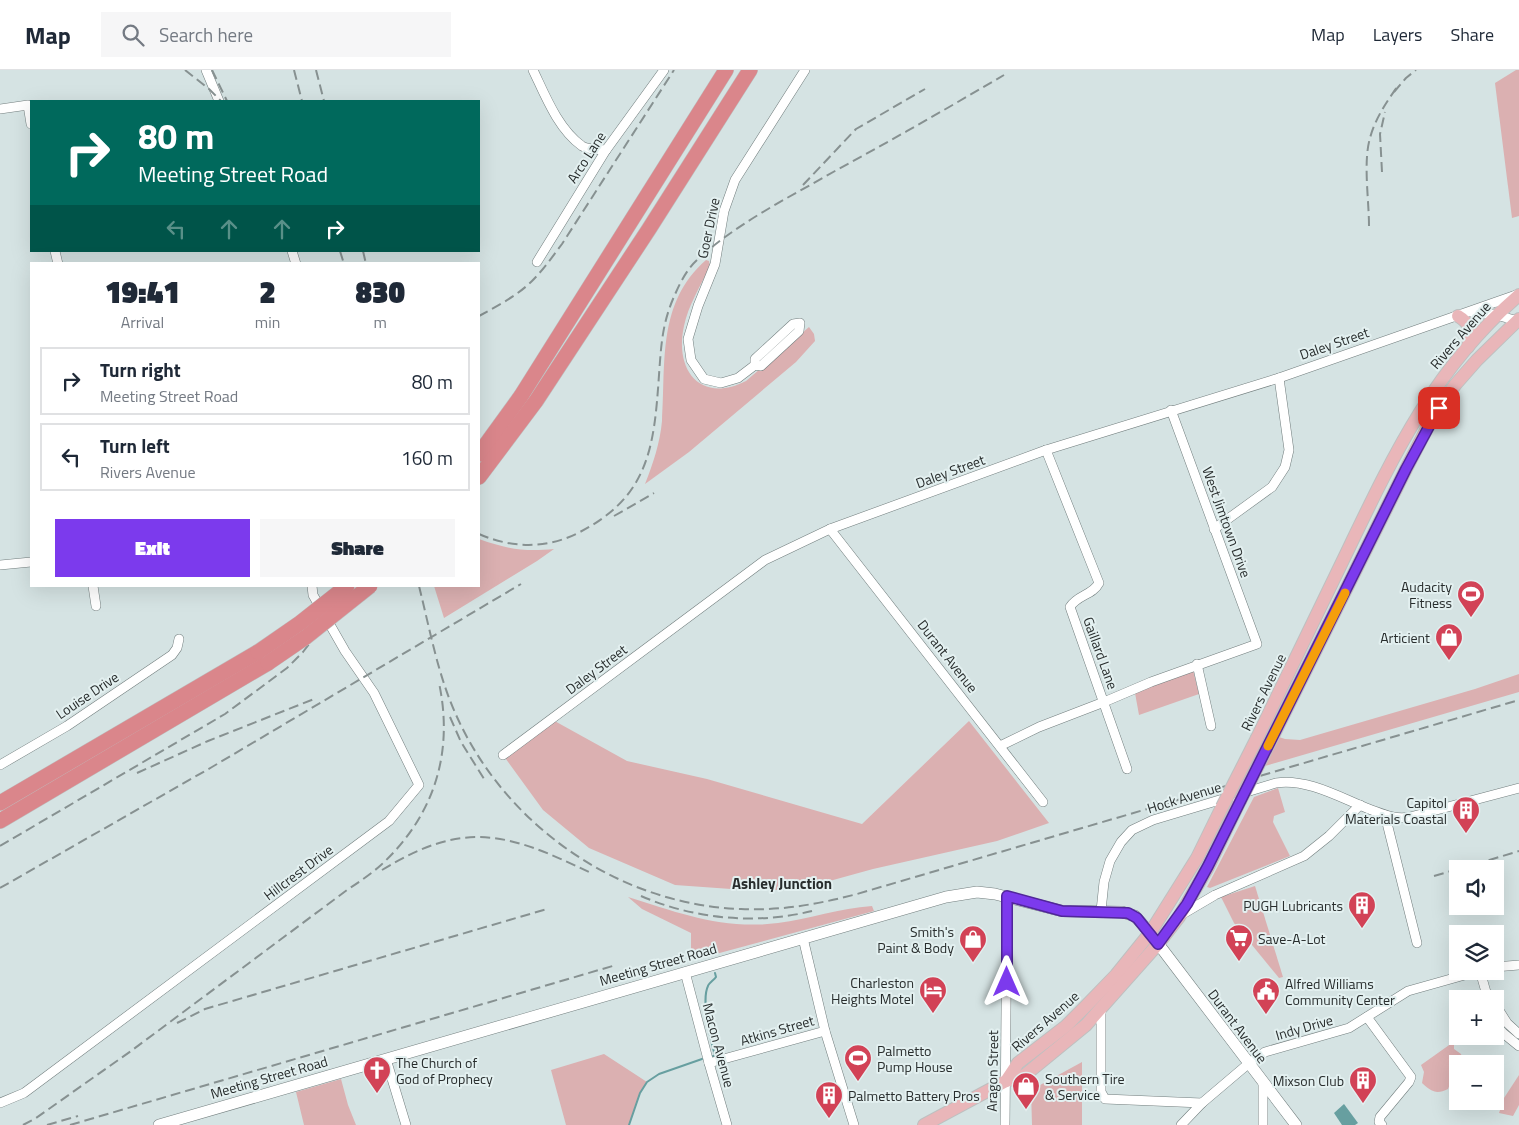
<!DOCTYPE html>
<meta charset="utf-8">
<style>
:root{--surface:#fff;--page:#f6f6f7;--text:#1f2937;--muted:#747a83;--line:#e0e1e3;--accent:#7c3aed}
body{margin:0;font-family:"Titillium Web",sans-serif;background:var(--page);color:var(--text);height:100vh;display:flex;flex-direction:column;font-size:19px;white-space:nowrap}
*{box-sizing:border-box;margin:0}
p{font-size:16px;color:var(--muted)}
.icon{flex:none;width:28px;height:28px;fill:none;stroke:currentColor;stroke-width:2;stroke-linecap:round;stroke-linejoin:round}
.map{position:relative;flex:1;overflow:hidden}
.details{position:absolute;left:30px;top:192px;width:450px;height:325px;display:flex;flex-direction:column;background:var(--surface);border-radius:0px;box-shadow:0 5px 20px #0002}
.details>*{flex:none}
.hud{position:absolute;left:30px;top:30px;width:450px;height:152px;border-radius:0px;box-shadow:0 5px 20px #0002;background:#00695c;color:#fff;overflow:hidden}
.fabs{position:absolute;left:1449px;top:790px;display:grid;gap:10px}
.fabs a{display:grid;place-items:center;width:55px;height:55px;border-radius:0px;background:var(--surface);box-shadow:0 5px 20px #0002;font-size:25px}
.pin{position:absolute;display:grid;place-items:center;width:42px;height:42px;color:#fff;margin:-21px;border-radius:10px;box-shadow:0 2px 8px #0006}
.me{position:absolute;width:55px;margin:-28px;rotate:0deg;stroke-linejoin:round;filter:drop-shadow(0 0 4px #0008)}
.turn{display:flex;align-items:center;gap:18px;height:105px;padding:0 25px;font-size:22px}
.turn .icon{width:65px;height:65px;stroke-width:2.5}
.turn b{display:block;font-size:35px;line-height:42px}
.lanes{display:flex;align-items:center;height:48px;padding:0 25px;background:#0003;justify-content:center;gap:25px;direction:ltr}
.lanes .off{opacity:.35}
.eta{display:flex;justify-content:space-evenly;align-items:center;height:85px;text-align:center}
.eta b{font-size:30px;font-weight:800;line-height:35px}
.action{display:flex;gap:10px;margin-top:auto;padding:10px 25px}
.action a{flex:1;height:58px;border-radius:0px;background:var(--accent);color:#fff;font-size:20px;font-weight:800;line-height:58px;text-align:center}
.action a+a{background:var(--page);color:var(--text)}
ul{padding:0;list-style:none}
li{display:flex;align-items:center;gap:15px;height:68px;margin:0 10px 8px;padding:0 15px;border:2px solid var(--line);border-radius:0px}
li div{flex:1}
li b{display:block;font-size:19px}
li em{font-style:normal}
header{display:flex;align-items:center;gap:30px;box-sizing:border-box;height:70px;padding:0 25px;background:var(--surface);border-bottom:1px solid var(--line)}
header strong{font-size:24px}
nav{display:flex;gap:28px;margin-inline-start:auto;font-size:18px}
.search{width:350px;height:45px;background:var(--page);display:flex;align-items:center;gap:12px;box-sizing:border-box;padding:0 18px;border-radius:0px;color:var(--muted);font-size:19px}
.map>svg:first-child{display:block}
.green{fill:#dbb0b1}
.water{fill:#679fa0}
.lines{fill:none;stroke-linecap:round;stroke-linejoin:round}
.stream{stroke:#679fa0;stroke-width:2}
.street-casing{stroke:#727e7e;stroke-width:10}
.secondary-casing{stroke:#727e7e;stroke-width:12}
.primary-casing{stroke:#bec0c0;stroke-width:14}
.highway-casing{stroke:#bec0c0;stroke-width:16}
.street{stroke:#fff;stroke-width:9}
.secondary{stroke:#fff;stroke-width:11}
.primary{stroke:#e9b6b9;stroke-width:12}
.highway{stroke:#da868b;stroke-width:15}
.rail{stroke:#879191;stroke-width:2;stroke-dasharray:10 5;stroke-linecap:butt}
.primary-bridge-casing{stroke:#bec0c0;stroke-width:14;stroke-linecap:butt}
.highway-bridge-casing{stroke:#bec0c0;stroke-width:16;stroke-linecap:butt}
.primary-bridge{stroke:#e9b6b9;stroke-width:12}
.highway-bridge{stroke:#da868b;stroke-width:15}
.route-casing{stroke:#51269a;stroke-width:12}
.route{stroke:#7c3aed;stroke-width:9}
.slow{stroke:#f59e0b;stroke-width:9}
.labels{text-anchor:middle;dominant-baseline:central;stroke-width:4;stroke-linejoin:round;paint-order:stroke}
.street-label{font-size:14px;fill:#282d2d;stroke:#e3f0f0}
.poi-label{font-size:14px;fill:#282d2d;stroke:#e3f0f0;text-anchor:end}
.neighbourhood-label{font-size:15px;font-weight:bold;fill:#282d2d;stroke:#e3f0f0}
</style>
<header>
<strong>Map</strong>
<div class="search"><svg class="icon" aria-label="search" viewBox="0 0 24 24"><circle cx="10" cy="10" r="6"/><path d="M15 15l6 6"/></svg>Search here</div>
<nav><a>Map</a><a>Layers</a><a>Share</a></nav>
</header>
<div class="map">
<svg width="1519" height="1055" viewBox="0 0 1519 1055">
<rect width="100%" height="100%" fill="#d5e3e3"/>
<g class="green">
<path d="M1516,0H1519V146L1512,148L1495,13Z"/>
<path d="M706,190L709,191L710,196C701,215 688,236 684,256C674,301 701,334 746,311L809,257L814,264L815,271L796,292L689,382L645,414C653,394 660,373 662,351C666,292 657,233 706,190Z"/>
<path d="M479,469C507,479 524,482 554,479L537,491L444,548L434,516H479Z"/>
<path d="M1193,600L1199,624L1139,645L1135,623Z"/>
<path d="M1519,604V622L1265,696L1279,667L1285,669L1300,670L1475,619Z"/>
<path d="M551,649L627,691L707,709L862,754L969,651L1049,753L997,771L873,799L797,820H745L675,815L589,778L543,740L503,685Z"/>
<path d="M1278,718L1285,742L1274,746L1273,752L1290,786L1210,818L1207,817L1254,727Z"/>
<path d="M1255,816L1283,907L1279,908L1234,853L1221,827Z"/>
<path d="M628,827C679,843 723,860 778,853C809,849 840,838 872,836L874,841L701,888L691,886V863L642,839Z"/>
<path d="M1452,973H1454V979L1461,984L1462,988L1458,994L1448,1019C1436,1025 1431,1021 1422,1013L1424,1002L1421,995Z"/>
<path d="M604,984L647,1012L640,1023L629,1055H566L551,1000Z"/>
<path d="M1082,992V1055H1032L1031,1020Z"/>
<path d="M1519,1005V1035L1513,1046L1499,1043L1504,1028Z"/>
<path d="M341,1009L348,1035L356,1055H304L296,1022Z"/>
</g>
<path class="water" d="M1344,1034L1358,1053L1355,1055H1342L1334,1043Z"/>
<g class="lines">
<g class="stream">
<path d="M713,986H715C711,971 701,930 708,916C709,913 714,910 716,907L715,903"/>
<path d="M629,1055L640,1023L647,1012L659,1004L702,989"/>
</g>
<g class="street-casing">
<g id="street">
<path d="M206,0L219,31"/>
<path d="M533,0C545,25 558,59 582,76C588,80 599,79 606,80"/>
<path d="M0,39L28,35L31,54"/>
<path d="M55,181L58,194"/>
<path d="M292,181L296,194"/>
<path d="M537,192L606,80L664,0"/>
<path d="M1473,243L1492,244L1518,251"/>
<path d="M755,295V289L793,254L800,253L799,261L761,296L755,295L738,308L721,313L704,309L691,290L688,269L698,236L715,194L724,141L735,110L805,0"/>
<path d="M1046,380L1099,513C1093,525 1077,525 1070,537L1127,699"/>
<path d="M830,459L1043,732"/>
<path d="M1214,459L1272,417L1285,397L1289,380L1279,308"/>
<path d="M0,495L31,492"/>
<path d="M93,516L96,536"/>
<path d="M1197,594L1211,656"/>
<path d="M1000,676L1039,657L1104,632L1151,612L1257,574L1171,340"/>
<path d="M503,685L765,490L830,459L1046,380L1279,308L1516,225"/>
<path d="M0,695L67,656L172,585L177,578L179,569"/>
<path d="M1385,745L1417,873"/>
<path d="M1101,841L1104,812L1110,791L1121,772L1132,760L1153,750L1276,713C1307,708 1341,728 1369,739C1383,744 1395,750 1410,747L1519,718"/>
<path d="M1181,845L1215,825L1304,786L1329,766L1360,735"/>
<path d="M803,868L825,961L854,1055"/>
<path d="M1495,897L1519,895"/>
<path d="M1480,901L1488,929"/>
<path d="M685,902L709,993L727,1055"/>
<path d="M1495,934L1507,953L1519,964"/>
<path d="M1101,938V1022L1105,1029L1202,1033"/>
<path d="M1367,947L1411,1007L1409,1012L1380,1047L1379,1052L1382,1055"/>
<path d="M1495,954L1503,963L1519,976"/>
<path d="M386,989L406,1055"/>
<path d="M709,993L825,961"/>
<path d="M0,1033L24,1023L389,751L419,715L374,623L345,581L313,525L312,516"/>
<path d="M1005,1055L1007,827"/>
<path d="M1181,1055L1202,1033L1248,994L1265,982L1349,958L1408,921L1479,901"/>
<path d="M1263,1055V1014"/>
</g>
</g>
<g class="secondary-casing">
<path id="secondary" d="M159,1055L946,827L977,822L995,824L1062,841L1122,842L1135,846L1150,863L1296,1055"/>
</g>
<g class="primary-casing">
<g id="primary">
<path d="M1458,246C1472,254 1471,262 1468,277"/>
<path d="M1273,666L1406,399L1433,347L1455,315L1477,290L1519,249"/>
<path d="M1257,668C1287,607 1316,545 1346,484C1393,386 1434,298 1519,225"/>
<path d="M1006,1011L1018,993L1066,956L1086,936L1116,905L1150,863L1197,788L1222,737"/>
<path d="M924,1055L1006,1011L1025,1005L1086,955L1158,874L1179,847L1208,797L1240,731"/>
</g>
</g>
<g class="highway-casing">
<g id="highway">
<path d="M479,384L521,326L726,0"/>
<path d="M479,407L536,331L649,159L750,0"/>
<path d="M0,733L258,582"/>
<path d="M0,751L268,593"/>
</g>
</g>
<use href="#street" class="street"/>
<use href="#secondary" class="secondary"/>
<use href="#primary" class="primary"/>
<use href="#highway" class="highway"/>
<g class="rail">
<path d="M185,0L209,19L221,31"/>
<path d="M212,0L227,31"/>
<path d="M294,0L302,31"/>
<path d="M316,0L324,31"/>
<path d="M1394,22L1406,8L1416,0"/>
<path d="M1382,102L1380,64L1385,42"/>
<path d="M803,115L856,59L925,19"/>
<path d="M1369,156C1369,130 1363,92 1370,68C1375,49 1386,33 1397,17"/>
<path d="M340,181L344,194"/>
<path d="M363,181L366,194"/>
<path d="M479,246C497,236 517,226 532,211C543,200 553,186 562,174L674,0"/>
<path d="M614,446L654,423"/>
<path d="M479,464C511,478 545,479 576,464C649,428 654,378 659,305C661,277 662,255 673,229C679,215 686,200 697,190C737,153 788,128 835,101C892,70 948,38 1004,5"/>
<path d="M419,516C430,560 438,606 457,647C507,757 620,835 741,839C781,841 819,834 857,824L1519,630"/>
<path d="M450,647L461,672L486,712"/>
<path d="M137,703L208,671L314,629"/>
<path d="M0,776L225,644L287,598L303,582L327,550L341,516"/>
<path d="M1460,799L1519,781"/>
<path d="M382,800C465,749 508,763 591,803"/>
<path d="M1434,806L1458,799"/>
<path d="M0,818L212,697L521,514"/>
<path d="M641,826C694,849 756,855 812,841"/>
<path d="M177,953L205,939L547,839"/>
<path d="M23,1055L36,1048L131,981L347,820C359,812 371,804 381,795C434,746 454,683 439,613"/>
<path d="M47,1055L78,1046"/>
<path d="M70,1055L616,895"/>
</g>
<g class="primary-bridge-casing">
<g id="primary-bridge">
<path d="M1240,731L1273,666"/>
<path d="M1222,737L1257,668"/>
</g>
</g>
<g class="highway-bridge-casing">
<g id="highway-bridge">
<path d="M258,582L300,553L347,516"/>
<path d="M268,593L306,567L370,516"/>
</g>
</g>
<use href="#primary-bridge" class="primary-bridge"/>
<use href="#highway-bridge" class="highway-bridge"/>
</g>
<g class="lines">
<g class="route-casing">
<path id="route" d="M1007,912V826L1062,841L1128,843L1137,848L1158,874L1187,834L1208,796L1406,399L1439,338"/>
</g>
<use href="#route" class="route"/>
<path class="slow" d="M1268,676L1345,523"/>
</g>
<defs>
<g id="stadium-pin" transform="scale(1.4375)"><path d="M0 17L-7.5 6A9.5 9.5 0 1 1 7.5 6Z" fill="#d24256" stroke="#e3f0f0"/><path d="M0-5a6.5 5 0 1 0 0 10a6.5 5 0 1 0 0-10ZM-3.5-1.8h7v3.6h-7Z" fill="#fff"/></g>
<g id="shop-pin" transform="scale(1.4375)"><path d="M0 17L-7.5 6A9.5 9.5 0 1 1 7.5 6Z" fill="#d24256" stroke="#e3f0f0"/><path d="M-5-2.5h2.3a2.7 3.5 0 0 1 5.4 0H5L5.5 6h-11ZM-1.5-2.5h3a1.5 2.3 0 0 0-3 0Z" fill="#fff"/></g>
<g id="building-pin" transform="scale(1.4375)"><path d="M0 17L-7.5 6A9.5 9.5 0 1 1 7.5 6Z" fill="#d24256" stroke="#e3f0f0"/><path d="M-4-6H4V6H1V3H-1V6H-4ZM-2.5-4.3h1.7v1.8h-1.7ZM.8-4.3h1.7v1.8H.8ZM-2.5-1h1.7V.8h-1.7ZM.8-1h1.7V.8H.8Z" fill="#fff"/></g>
<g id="supermarket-pin" transform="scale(1.4375)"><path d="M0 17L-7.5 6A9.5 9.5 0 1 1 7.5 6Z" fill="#d24256" stroke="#e3f0f0"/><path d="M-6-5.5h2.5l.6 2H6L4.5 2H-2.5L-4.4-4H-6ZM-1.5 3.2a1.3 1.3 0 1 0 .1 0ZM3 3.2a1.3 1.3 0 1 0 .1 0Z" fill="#fff"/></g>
<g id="hotel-pin" transform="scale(1.4375)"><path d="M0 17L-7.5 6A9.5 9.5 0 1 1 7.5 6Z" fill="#d24256" stroke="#e3f0f0"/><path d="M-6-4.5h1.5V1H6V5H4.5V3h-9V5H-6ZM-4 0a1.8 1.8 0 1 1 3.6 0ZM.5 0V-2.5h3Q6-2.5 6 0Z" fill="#fff"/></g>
<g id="civic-pin" transform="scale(1.4375)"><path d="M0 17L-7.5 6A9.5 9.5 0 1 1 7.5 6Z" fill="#d24256" stroke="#e3f0f0"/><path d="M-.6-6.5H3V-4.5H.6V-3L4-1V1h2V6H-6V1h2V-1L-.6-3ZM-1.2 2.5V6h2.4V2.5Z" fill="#fff"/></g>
<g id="church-pin" transform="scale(1.4375)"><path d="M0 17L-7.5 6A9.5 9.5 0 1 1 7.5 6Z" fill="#d24256" stroke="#e3f0f0"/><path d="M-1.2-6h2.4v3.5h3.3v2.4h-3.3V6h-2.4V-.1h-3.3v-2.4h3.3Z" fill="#fff"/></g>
</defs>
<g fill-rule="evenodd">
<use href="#stadium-pin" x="1471" y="524"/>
<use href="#shop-pin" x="1449" y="567"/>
<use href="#building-pin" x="1466" y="740"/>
<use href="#building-pin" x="1362" y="835"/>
<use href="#supermarket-pin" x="1239" y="868"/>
<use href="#shop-pin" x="973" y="869"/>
<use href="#hotel-pin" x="933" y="920"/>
<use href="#civic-pin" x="1266" y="921"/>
<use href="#stadium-pin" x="858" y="988"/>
<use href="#church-pin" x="377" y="1000"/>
<use href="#building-pin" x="1363" y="1010"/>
<use href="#shop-pin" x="1026" y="1016"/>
<use href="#building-pin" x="829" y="1025"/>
</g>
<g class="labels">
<g class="street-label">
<text transform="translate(586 87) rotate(-57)">Arco Lane</text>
<text transform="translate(708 158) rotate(-78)">Goer Drive</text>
<text transform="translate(1460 265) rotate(-49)">Rivers Avenue</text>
<text transform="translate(1334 273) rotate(-19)">Daley Street</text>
<text transform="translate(950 401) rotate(-20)">Daley Street</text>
<text transform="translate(1227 452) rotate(70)">West Jimtown Drive</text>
<text transform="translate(1101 583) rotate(70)">Gaillard Lane</text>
<text transform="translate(948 586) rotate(52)">Durant Avenue</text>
<text transform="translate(596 599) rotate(-37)">Daley Street</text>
<text transform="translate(1263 622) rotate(-64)">Rivers Avenue</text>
<text transform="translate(87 625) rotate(-34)">Louise Drive</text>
<text transform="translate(1184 727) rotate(-17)">Hock Avenue</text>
<text transform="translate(298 802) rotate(-37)">Hillcrest Drive</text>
<text transform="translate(658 894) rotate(-16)">Meeting Street Road</text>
<text transform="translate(1045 951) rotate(-41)">Rivers Avenue</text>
<text transform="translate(1238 956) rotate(53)">Durant Avenue</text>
<text transform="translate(1304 957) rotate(-16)">Indy Drive</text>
<text transform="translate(777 960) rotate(-16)">Atkins Street</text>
<text transform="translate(719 975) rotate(75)">Macon Avenue</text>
<text transform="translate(992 1001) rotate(-89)">Aragon Street</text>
<text transform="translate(269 1007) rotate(-16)">Meeting Street Road</text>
</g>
<g class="poi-label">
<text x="1452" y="516">Audacity<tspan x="1452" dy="16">Fitness</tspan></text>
<text x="1430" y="567">Articient</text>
<text x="1447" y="732">Capitol<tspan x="1447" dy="16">Materials Coastal</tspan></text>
<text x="1343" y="835">PUGH Lubricants</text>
<text x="954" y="861">Smith's<tspan x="954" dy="16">Paint &amp; Body</tspan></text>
<text x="1258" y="868" text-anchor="start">Save-A-Lot</text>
<text x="914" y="912">Charleston<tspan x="914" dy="16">Heights Motel</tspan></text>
<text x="1285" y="913" text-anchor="start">Alfred Williams<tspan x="1285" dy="16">Community Center</tspan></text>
<text x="877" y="980" text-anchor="start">Palmetto<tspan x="877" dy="16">Pump House</tspan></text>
<text x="396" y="992" text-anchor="start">The Church of<tspan x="396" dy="16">God of Prophecy</tspan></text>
<text x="1045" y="1008" text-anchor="start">Southern Tire<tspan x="1045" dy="16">&amp; Service</tspan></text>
<text x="1344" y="1010">Mixson Club</text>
<text x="848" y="1025" text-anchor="start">Palmetto Battery Pros</text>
</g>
<g class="neighbourhood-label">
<text x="782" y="813">Ashley Junction</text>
</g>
</g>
</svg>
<div class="fabs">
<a><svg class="icon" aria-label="sound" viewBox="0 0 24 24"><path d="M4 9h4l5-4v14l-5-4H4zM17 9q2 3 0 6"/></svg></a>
<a><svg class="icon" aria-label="layers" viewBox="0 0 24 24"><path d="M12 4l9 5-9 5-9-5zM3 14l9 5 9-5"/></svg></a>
<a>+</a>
<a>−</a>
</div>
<div class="pin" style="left:1439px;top:338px;background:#d93025"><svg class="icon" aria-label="arrive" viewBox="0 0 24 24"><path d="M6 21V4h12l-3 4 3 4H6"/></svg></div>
<svg class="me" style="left:1007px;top:912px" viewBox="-20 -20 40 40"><path d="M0-17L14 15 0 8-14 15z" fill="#7c3aed" stroke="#fff" stroke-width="4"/></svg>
<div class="hud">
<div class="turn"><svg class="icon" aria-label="right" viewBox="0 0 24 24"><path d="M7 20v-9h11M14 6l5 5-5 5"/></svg><div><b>80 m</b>Meeting Street Road</div></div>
<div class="lanes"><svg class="icon off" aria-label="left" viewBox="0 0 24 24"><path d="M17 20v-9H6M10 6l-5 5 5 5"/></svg><svg class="icon off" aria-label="ahead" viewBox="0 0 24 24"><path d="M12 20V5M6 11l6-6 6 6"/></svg><svg class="icon off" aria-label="ahead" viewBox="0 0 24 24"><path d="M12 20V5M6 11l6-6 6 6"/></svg><svg class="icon" aria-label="right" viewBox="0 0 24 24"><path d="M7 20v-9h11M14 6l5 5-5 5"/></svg></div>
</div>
<section class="details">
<div class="eta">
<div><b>19:41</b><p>Arrival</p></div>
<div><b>2</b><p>min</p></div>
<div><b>830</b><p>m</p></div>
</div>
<ul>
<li><svg class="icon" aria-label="right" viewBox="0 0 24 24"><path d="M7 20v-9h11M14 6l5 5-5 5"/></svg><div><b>Turn right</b><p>Meeting Street Road</p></div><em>80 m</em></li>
<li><svg class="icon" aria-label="left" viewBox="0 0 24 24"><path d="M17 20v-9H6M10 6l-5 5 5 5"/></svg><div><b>Turn left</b><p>Rivers Avenue</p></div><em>160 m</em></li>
</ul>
<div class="action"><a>Exit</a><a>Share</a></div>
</section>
</div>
